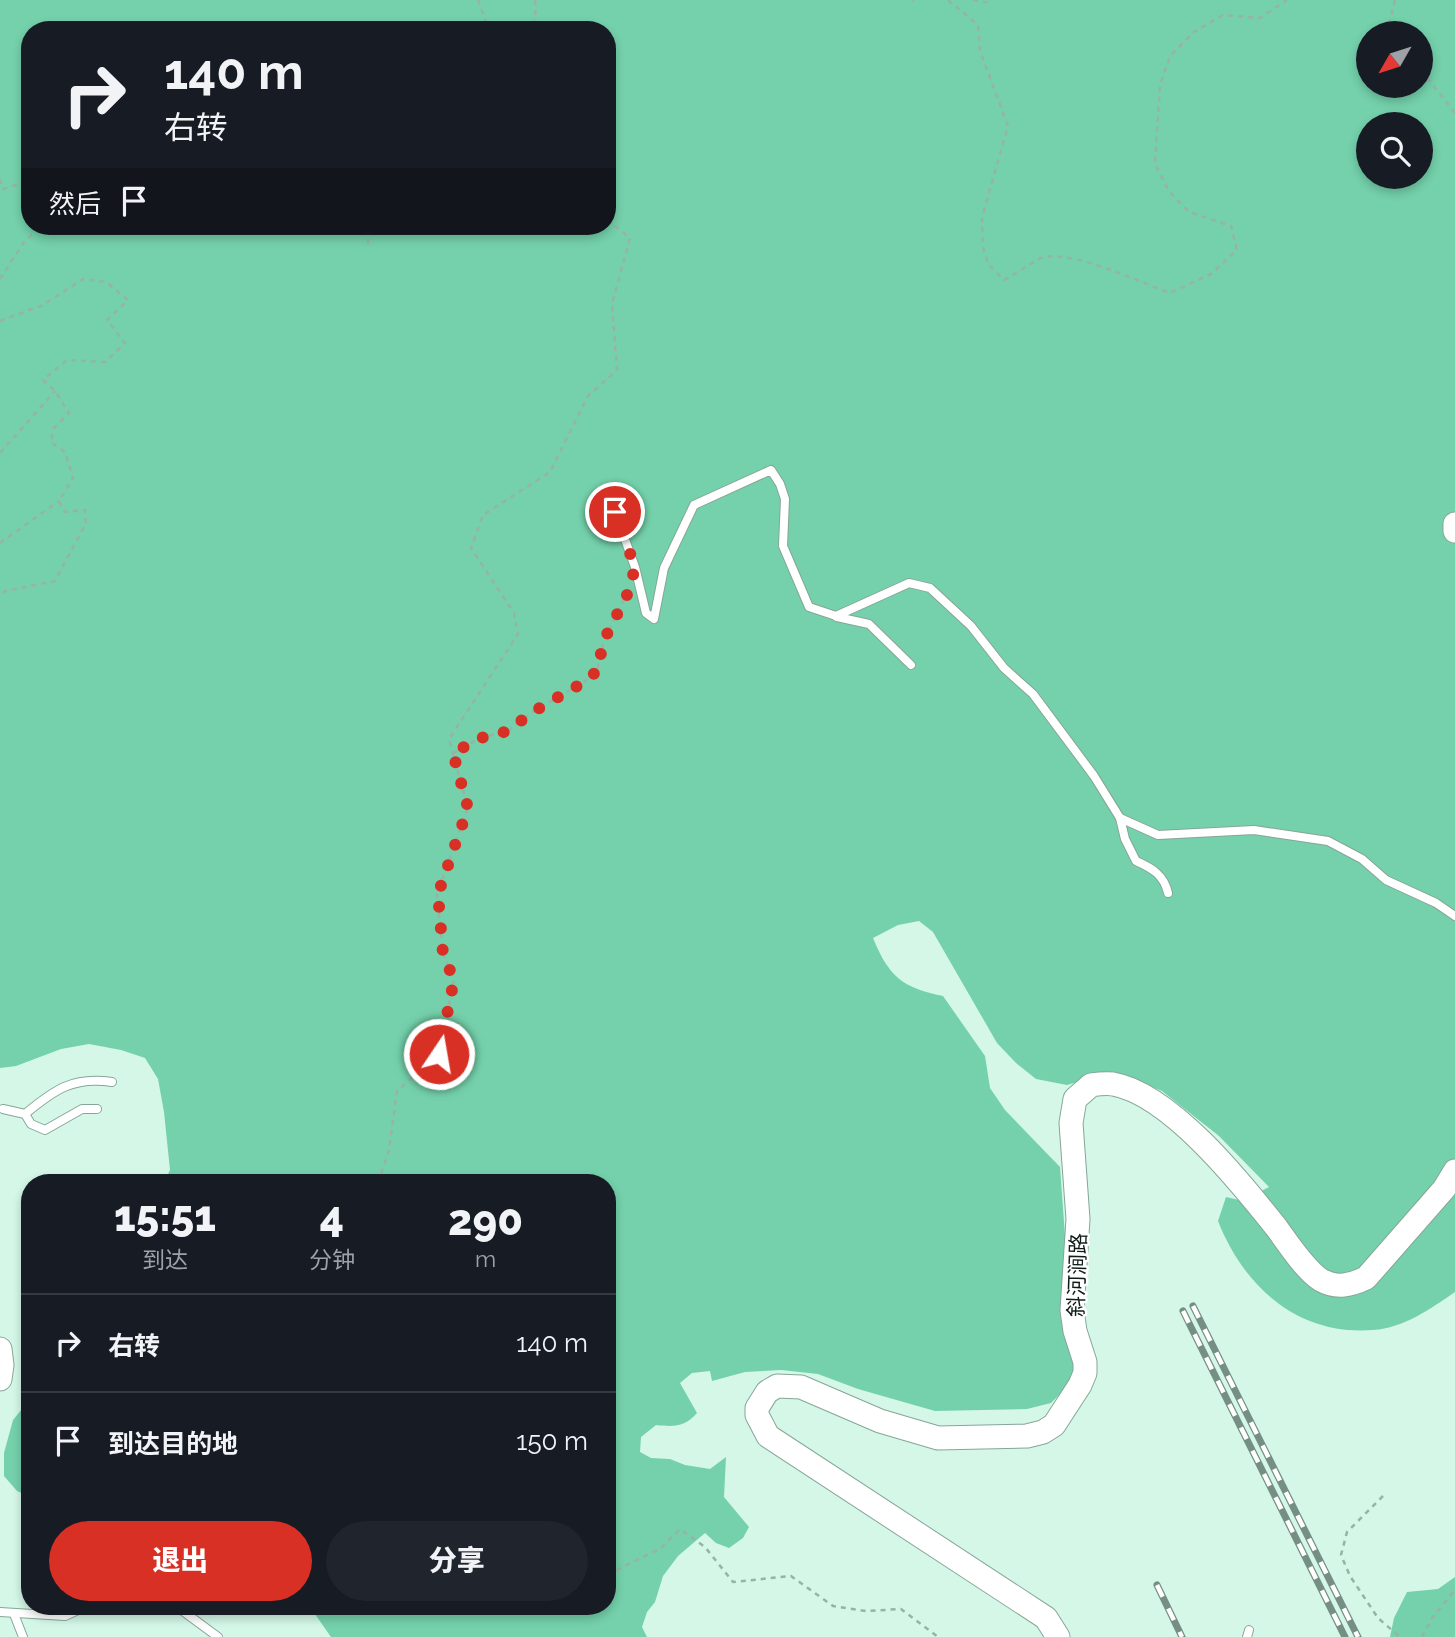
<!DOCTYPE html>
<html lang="zh">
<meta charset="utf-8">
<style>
:root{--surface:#171b24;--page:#20242c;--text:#f1f3f6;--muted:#9ea1a6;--line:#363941;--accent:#d93025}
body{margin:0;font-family:Raleway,"Noto Sans SC",sans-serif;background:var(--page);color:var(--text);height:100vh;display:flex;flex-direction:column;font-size:26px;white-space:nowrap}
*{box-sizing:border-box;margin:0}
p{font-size:23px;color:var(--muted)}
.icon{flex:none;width:38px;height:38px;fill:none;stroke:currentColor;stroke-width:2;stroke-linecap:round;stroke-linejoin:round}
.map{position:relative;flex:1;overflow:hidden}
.side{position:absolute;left:21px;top:1174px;width:595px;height:441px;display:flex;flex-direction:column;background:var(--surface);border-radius:28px;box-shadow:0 4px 10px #0003}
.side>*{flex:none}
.banner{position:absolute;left:21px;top:21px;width:595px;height:214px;border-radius:28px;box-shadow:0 4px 10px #0003;background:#171b24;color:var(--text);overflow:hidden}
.needle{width:46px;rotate:231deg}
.tools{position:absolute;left:1356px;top:21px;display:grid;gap:14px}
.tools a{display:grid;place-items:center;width:77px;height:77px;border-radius:50%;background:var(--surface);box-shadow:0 4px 10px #0003;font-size:35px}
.pin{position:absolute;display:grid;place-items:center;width:60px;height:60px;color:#fff;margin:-30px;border:4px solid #fff;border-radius:50%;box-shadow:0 2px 7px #0007}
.me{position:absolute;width:77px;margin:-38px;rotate:12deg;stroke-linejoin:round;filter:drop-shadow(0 0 5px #0008)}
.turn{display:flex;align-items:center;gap:24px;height:147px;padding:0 28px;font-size:32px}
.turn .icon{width:91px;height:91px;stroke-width:2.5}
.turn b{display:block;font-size:49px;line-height:60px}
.then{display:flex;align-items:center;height:66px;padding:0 28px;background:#0003;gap:14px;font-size:26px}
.eta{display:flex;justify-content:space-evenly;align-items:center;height:119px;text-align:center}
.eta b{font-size:42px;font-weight:800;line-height:49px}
.action{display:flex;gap:14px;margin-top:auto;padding:14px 28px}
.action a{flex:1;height:80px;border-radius:42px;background:var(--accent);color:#fff;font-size:28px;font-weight:800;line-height:80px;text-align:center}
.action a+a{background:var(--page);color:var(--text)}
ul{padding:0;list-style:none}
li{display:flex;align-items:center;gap:21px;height:98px;padding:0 28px;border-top:2px solid var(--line)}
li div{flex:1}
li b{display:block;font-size:26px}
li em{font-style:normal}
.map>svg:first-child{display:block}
.forest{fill:#74d1ab;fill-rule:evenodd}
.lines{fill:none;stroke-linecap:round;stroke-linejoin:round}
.lane-casing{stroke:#86a698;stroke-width:10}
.secondary-casing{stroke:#86a698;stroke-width:25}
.path{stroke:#97b3a6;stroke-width:2.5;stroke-dasharray:5 5;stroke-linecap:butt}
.lane{stroke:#fff;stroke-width:8}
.secondary{stroke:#fff;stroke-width:23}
.rail-casing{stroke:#768f84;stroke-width:7}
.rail{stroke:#fff;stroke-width:4.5;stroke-dasharray:13;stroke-linecap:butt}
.route{stroke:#d93025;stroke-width:12;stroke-dasharray:0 21.6}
.labels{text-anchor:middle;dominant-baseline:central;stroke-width:5;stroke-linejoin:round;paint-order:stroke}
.street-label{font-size:21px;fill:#101d17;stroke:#fff}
</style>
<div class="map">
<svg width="1455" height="1637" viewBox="0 0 1455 1637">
<rect width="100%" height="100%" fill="#d4f7e7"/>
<g class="forest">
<path d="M0,0H1455V1292C1430,1309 1404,1328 1373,1330C1298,1336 1244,1287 1218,1221L1226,1197L1243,1201L1269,1187L1219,1136L1162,1091L1138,1081L1098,1076L1067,1085L1036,1079L1016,1063L997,1043L933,932L919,921L898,925L873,938C889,977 903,988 943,996L985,1056L990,1088L1005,1110L1060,1167L1073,1346L1074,1372L1069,1385L1051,1403L1027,1409L935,1411L858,1389L818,1374L781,1370L745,1372L712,1381L710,1371L692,1373L680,1383L697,1413C685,1427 674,1427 656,1425L641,1437L640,1452L651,1458L670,1459L685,1465L710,1469L726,1457L724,1497L749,1527L743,1538L729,1548L716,1543L705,1533L678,1556L663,1576L655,1602L647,1612L642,1627L647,1637H331L310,1607L607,1606V1183H164L170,1170L164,1112L158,1079L145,1058L121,1050L89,1044L61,1049L16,1066L0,1068ZM30,30H607V226H30ZM1368,33H1421V86H1368ZM1368,124H1421V177H1368Z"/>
<path d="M30,1399V1497L17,1491L4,1476V1453L13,1420Z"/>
<path d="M1455,1577V1637H1390L1394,1618L1407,1592L1438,1589Z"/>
</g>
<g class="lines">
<g class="lane-casing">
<g id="lane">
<path d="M615,512L635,567L646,613L654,619L664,568L694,505L771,470L780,484L785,499L783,546L809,607L836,616L909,583L930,588L971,626L1004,668L1033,694L1094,776L1120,818L1158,835L1254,830L1328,841L1362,859L1386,880L1436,903L1455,916"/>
<path d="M837,617L869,624L911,665"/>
<path d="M1120,818L1125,839L1136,861C1152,868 1164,875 1168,893"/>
<path d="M3,1109L25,1114L31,1124L45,1130L82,1109H97"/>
<path d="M25,1114C54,1090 73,1076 112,1082"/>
<path d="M176,1606L218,1637"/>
<path d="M0,1612L65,1616L87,1606"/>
<path d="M14,1614L23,1637"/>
<path d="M1247,1637L1249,1630"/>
</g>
</g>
<g class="secondary-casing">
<g id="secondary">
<path d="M1455,524V531"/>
<path d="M0,1349L2,1365L0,1379"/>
<path d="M1058,1637L1046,1618L768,1436L757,1415V1408L767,1392L777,1386L801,1387L880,1421L938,1438L1027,1436L1043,1432L1054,1425L1080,1385L1085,1373V1362L1075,1331L1072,1310L1078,1219L1071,1123L1075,1099L1091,1085C1098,1084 1106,1083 1113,1084C1170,1094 1241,1183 1276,1227C1287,1242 1305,1270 1321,1280C1337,1289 1351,1285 1366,1278L1444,1189L1455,1171"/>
</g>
</g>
<g class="path">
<path d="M478,0L489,30"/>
<path d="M535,0L536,30"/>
<path d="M912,0H914"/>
<path d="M948,0L978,25L980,51L1008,126L982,217L983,247L988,264L1004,280C1017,274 1030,263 1041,258C1067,248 1143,283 1170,293L1211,274L1237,250L1231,226L1189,212L1169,191L1155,164L1160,85L1170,56L1194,32L1223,15L1260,18L1287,0"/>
<path d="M973,0L990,3L991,0"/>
<path d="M1395,0L1390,21L1398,33"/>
<path d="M1421,70L1455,113"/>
<path d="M0,179L3,189L30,181"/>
<path d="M368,244V226"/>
<path d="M0,279L24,242L42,226"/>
<path d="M0,321L43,305L83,279L106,282L128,300L107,320L125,343L105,362L67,360L43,380L55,391L69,413L54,428L51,442L65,452L73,478L59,501L65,512L85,510L86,523L55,581L5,591L0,597"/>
<path d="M0,453L55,391"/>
<path d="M0,543L59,501"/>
<path d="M453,753L480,738L508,731L531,713L584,682L597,671L604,640L629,590"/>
<path d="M378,1183L389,1150L397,1091L439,1054L454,980L443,954L437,894L468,808L449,739L518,634L514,613L471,548L483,515L550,472L588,396L617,370L612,304L630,238L607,220"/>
<path d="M1383,1496L1347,1532L1341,1555L1350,1576L1378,1618L1400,1637"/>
<path d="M607,1567L617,1570L661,1548L680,1529L705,1547L733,1582L791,1576L833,1606L866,1611L901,1609L938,1637"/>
<path d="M1422,1637L1432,1618L1455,1590"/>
</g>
<use href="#lane" class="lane"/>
<use href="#secondary" class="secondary"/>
<g class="rail-casing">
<g id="rail">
<path d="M1193,1306L1358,1637"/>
<path d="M1183,1311L1345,1637"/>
<path d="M1157,1585L1182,1637"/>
</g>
</g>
<use href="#rail" class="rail"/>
</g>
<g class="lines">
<path class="route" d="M439,1054L454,980L443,954L438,894L468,808L453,753L481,738L508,731L531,713L584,682L597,671L604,640L629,591L635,567L615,512"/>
</g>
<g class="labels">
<g class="street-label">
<text transform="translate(1077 1275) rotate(-88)">斜河涧路</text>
</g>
</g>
</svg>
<div class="tools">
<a><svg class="needle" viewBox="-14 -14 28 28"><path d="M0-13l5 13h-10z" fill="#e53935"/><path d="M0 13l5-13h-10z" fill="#9ea1a6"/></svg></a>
<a><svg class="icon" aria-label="search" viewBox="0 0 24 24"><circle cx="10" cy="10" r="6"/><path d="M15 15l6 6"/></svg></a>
</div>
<div class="pin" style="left:615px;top:512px;background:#d93025"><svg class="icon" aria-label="arrive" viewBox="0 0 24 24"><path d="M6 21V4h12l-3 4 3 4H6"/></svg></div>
<svg class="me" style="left:439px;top:1054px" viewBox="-20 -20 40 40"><circle r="17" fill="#d93025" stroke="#fff" stroke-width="3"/><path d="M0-11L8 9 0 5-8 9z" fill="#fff"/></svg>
<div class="banner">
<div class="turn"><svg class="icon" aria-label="right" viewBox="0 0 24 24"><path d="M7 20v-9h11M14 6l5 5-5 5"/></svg><div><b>140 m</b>右转</div></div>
<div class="then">然后<svg class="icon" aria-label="arrive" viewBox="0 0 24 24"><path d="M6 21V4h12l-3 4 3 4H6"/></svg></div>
</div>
<section class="side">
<div class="eta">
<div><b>15:51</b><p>到达</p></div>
<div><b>4</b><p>分钟</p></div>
<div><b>290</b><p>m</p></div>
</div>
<ul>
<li><svg class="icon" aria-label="right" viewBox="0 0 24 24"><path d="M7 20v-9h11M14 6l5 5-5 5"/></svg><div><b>右转</b></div><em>140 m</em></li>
<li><svg class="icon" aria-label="arrive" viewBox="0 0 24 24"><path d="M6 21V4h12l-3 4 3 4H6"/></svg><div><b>到达目的地</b></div><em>150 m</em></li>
</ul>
<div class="action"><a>退出</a><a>分享</a></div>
</section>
</div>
